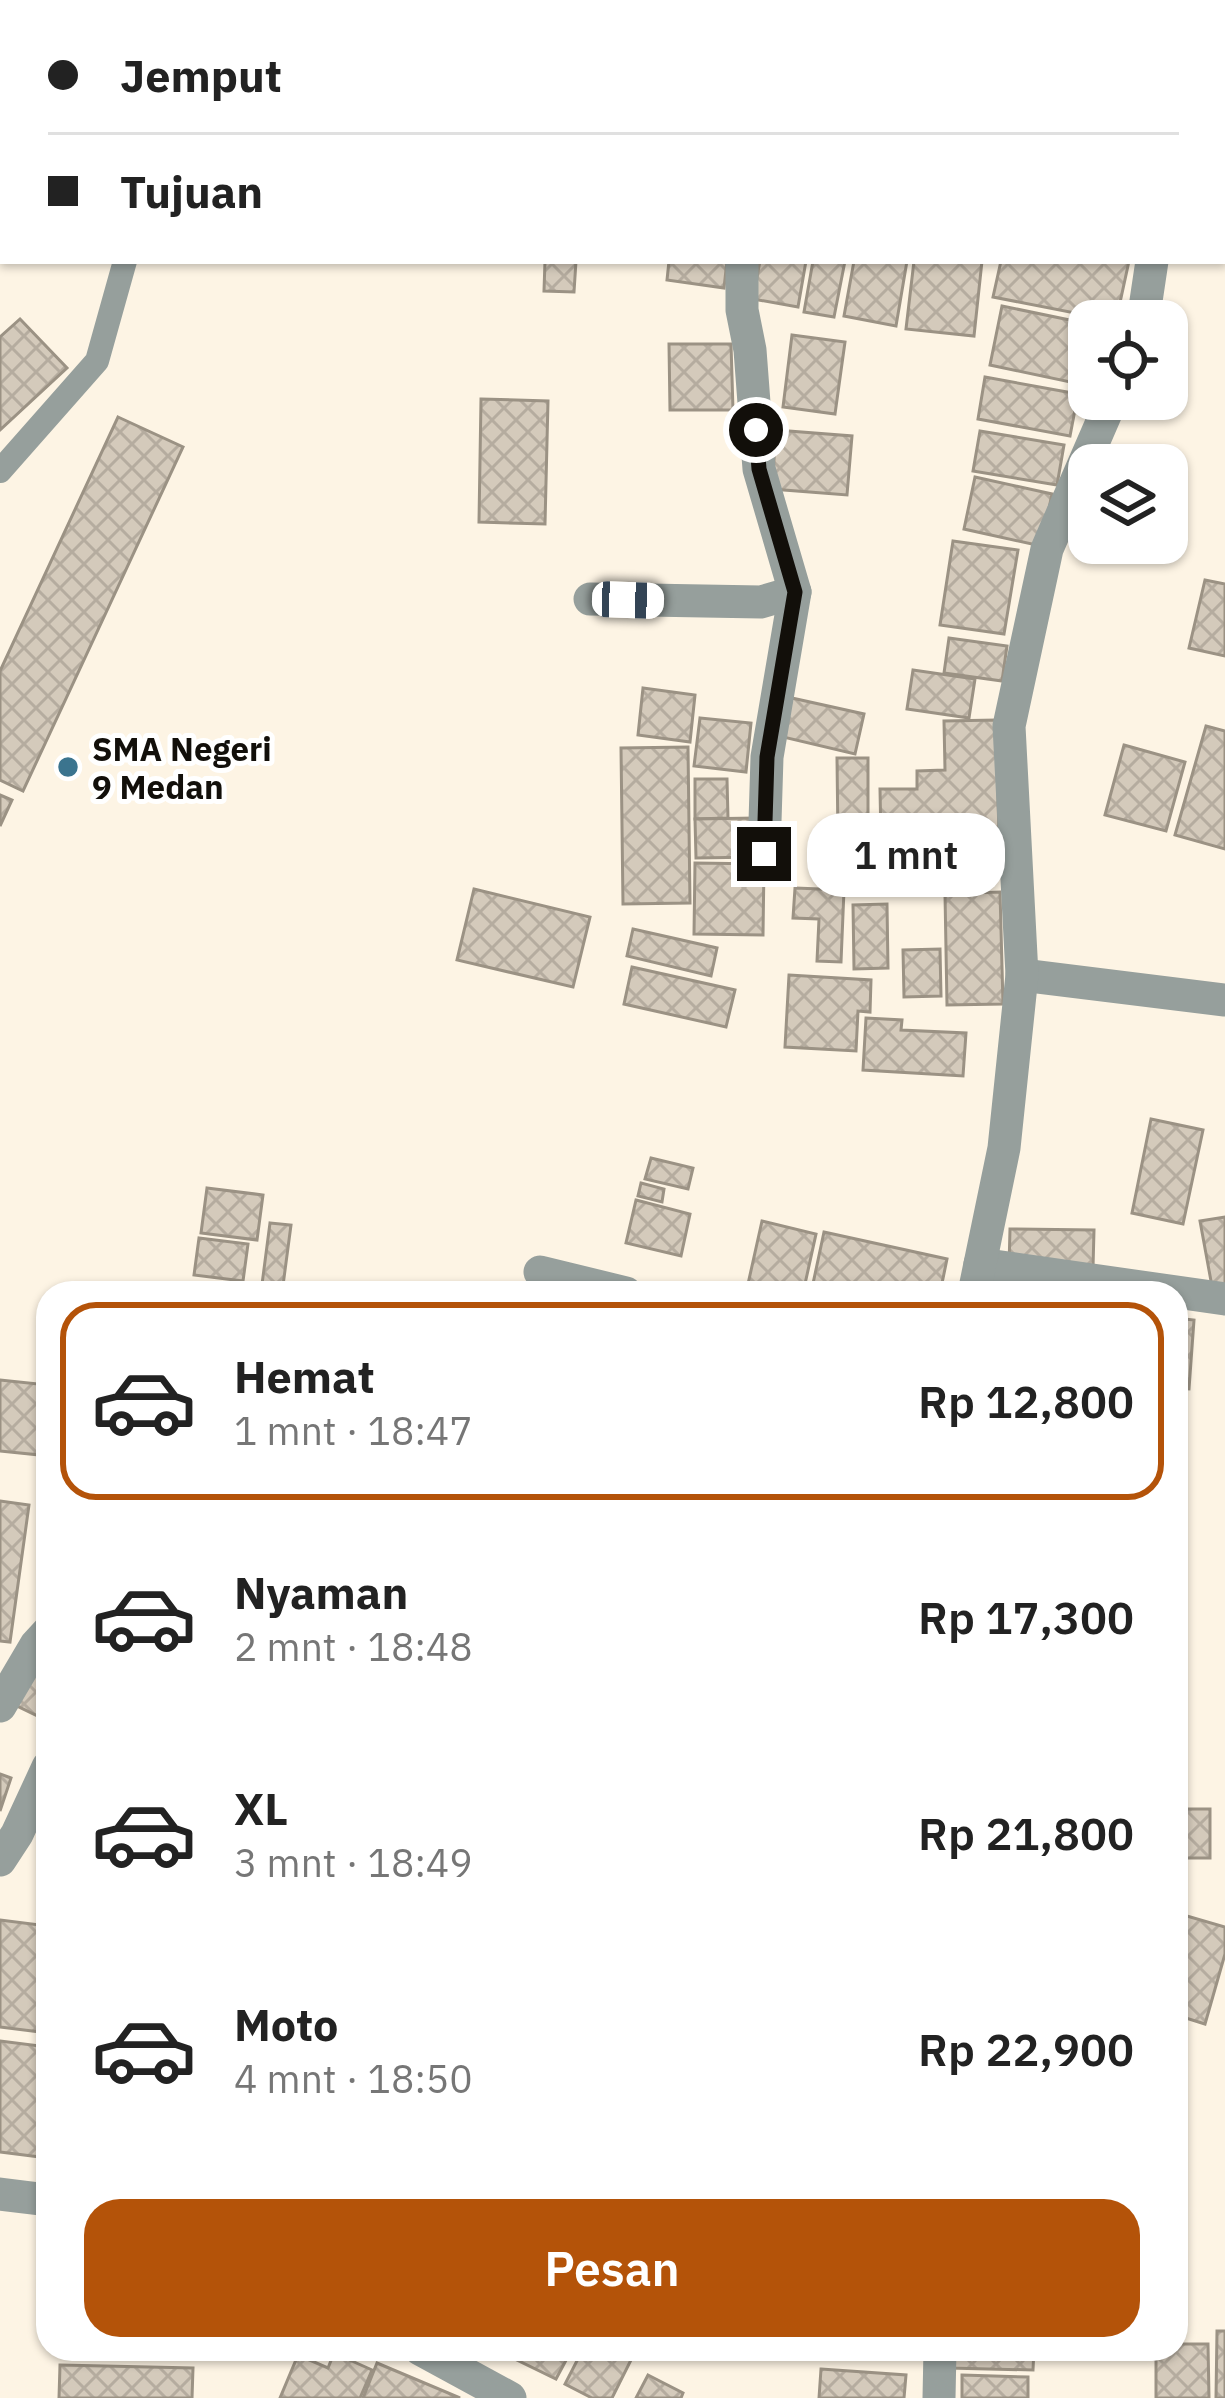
<!DOCTYPE html>
<html lang="id">
<meta charset="utf-8">
<style>
:root{--surface:#fff;--page:#f6f6f6;--text:#222;--muted:#767676;--line:#e0e0e0;--accent:#b45309}
body{margin:0;font-family:"IBM Plex Sans",sans-serif;background:var(--page);color:var(--text);height:100vh;display:flex;flex-direction:column;font-size:45px;white-space:nowrap}
*{box-sizing:border-box;margin:0}
p{font-size:39px;color:var(--muted)}
.icon{flex:none;width:66px;height:66px;fill:none;stroke:currentColor;stroke-width:2;stroke-linecap:round;stroke-linejoin:round}
.map{position:relative;flex:1;overflow:hidden}
.drawer{position:absolute;left:36px;top:1281px;width:1152px;height:1080px;display:flex;flex-direction:column;background:var(--surface);border-radius:36px;box-shadow:0 3px 9px #0004}
.drawer>*{flex:none}
.banner{position:absolute;left:0px;top:0px;width:1227px;height:264px;box-shadow:0 3px 9px #0004;display:grid;align-content:center;height:264px;padding:0 48px;background:var(--surface)}
.controls{position:absolute;left:1068px;top:300px;display:grid;gap:24px}
.controls a{display:grid;place-items:center;width:120px;height:120px;border-radius:24px;background:var(--surface);box-shadow:0 3px 9px #0004;font-size:60px}
.end{position:absolute;width:54px;height:54px;margin:-27px;border:15px solid #120f0a;background:#fff;box-shadow:0 0 0 6px #fff}
.from{border-radius:50%}
.bubble{position:absolute;height:84px;border-radius:36px;background:var(--surface);box-shadow:0 3px 9px #0004;font-size:39px;font-weight:600;line-height:84px;text-align:center}
.car{position:absolute;width:36px;height:72px;margin:-36px -18px;border-radius:15px;box-shadow:0 0 9px 3px #0007;background:linear-gradient(#fff 24%,#345 0 40%,#fff 0 76%,#345 0 86%,#fff 0)}
.banner b{display:flex;align-items:center;gap:42px;height:114px;font-size:45px}
.banner b+b{border-top:3px solid var(--line)}
.banner i{width:30px;height:30px;background:var(--text)}
ul{padding:21px 0 0;list-style:none}
li{display:flex;align-items:center;gap:36px;height:198px;margin:0 24px 18px;padding:0 24px;border:6px solid transparent;border-radius:36px}
li div{flex:1}
li b{display:block;font-size:45px}
li em{font-style:normal;font-weight:600}
li.current{border-color:var(--accent)}
li>.icon{width:108px;height:108px;stroke-width:1.5}
.action{display:flex;gap:24px;margin-top:auto;padding:24px 48px}
.action a{flex:1;height:138px;border-radius:36px;background:var(--accent);color:#fff;font-size:48px;font-weight:600;line-height:138px;text-align:center}
.map>svg:first-child{display:block}
.building{fill:url(#building-cross-hatch);stroke:#9b9284;stroke-width:3}
.lines{fill:none;stroke-linecap:round;stroke-linejoin:round}
.service{stroke:#969f9c;stroke-width:24}
.minor{stroke:#969f9c;stroke-width:33}
.tertiary{stroke:#969f9c;stroke-width:33}
.route{stroke:#120f0a;stroke-width:15}
.poi-dot{fill:#3b748e;stroke:#fff;stroke-width:4.5}
.labels{text-anchor:middle;dominant-baseline:central;stroke-width:10;stroke-linejoin:round;paint-order:stroke}
.poi-label{font-size:33px;font-weight:bold;fill:#120f0a;stroke:#fff;text-anchor:start}
</style>
<div class="map">
<svg width="1225" height="2398" viewBox="0 0 1225 2398">
<defs>
<pattern id="building-cross-hatch" width="8" height="8" patternUnits="userSpaceOnUse" patternTransform="scale(3)"><rect width="8" height="8" fill="#d4cabb"/><path d="M0 0l8 8M0 8l8-8" fill="none" stroke="#b5ac9f"/></pattern>
</defs>
<rect width="100%" height="100%" fill="#fdf4e4"/>
<g class="building">
<path d="M 20,0 L 68,0 L 19,3 Z"/>
<path d="M 75,0 L 133,0 L 74,3 Z"/>
<path d="M 940,0 L 980,0 L 990,3 L 939,3 Z"/>
<path d="M 1114,0 L 1225,0 L 1225,10 L 1224,3 Z"/>
<path d="M 0,51 L 3,52 L 3,124 L 0,123 Z"/>
<path d="M 545,261 L 576,261 L 574,292 L 544,291 Z"/>
<path d="M 669,261 L 727,261 L 724,288 L 667,280 Z"/>
<path d="M 760,261 L 806,261 L 798,307 L 753,299 Z"/>
<path d="M 813,261 L 845,261 L 834,317 L 804,312 Z"/>
<path d="M 854,261 L 907,261 L 896,326 L 844,316 Z"/>
<path d="M 914,261 L 982,261 L 974,336 L 906,329 Z"/>
<path d="M 1001,261 L 1129,261 L 1116,321 L 993,297 Z"/>
<path d="M 1002,306 L 1089,324 L 1089,386 L 990,365 Z"/>
<path d="M 20,319 L 67,368 L 0,430 L 0,337 Z"/>
<path d="M 792,335 L 845,342 L 835,414 L 783,407 Z"/>
<path d="M 669,344 L 731,344 L 733,410 L 670,410 Z"/>
<path d="M 985,377 L 1078,394 L 1070,436 L 978,419 Z"/>
<path d="M 481,399 L 548,401 L 545,524 L 479,522 Z"/>
<path d="M 118,417 L 183,447 L 23,791 L 0,780 L 0,671 Z"/>
<path d="M 776,430 L 852,436 L 847,495 L 772,489 Z"/>
<path d="M 980,431 L 1064,445 L 1057,485 L 973,471 Z"/>
<path d="M 975,477 L 1052,494 L 1041,546 L 964,529 Z"/>
<path d="M 953,541 L 1018,550 L 1004,634 L 940,625 Z"/>
<path d="M 1205,580 L 1225,584 L 1225,656 L 1189,648 Z"/>
<path d="M 949,638 L 1007,646 L 1002,681 L 944,673 Z"/>
<path d="M 913,670 L 975,679 L 969,718 L 907,709 Z"/>
<path d="M 643,688 L 695,695 L 690,742 L 638,735 Z"/>
<path d="M 792,698 L 864,714 L 855,754 L 783,737 Z"/>
<path d="M 700,718 L 751,723 L 746,772 L 694,766 Z"/>
<path d="M 996,720 L 999,836 L 881,839 L 880,789 L 917,789 L 917,771 L 945,770 L 944,721 Z"/>
<path d="M 1206,726 L 1225,731 L 1225,849 L 1175,835 Z"/>
<path d="M 1124,745 L 1185,762 L 1166,831 L 1105,815 Z"/>
<path d="M 688,747 L 690,903 L 623,904 L 621,748 Z"/>
<path d="M 837,758 L 868,758 L 868,840 L 838,840 Z"/>
<path d="M 695,779 L 727,779 L 728,818 L 695,819 Z"/>
<path d="M 0,795 L 12,800 L 0,826 Z"/>
<path d="M 756,818 L 757,857 L 696,858 L 695,819 Z"/>
<path d="M 985,848 L 986,888 L 856,892 L 855,852 Z"/>
<path d="M 695,863 L 764,864 L 763,935 L 694,934 Z"/>
<path d="M 795,888 L 844,890 L 841,962 L 817,961 L 819,919 L 793,918 Z"/>
<path d="M 474,889 L 590,917 L 573,987 L 457,960 Z"/>
<path d="M 1000,892 L 1003,1004 L 947,1005 L 945,894 Z"/>
<path d="M 887,904 L 888,968 L 854,969 L 853,905 Z"/>
<path d="M 633,929 L 717,948 L 711,976 L 627,956 Z"/>
<path d="M 940,949 L 941,996 L 904,997 L 903,950 Z"/>
<path d="M 632,967 L 735,990 L 726,1027 L 624,1004 Z"/>
<path d="M 789,975 L 871,980 L 870,1012 L 858,1011 L 856,1051 L 785,1047 Z"/>
<path d="M 866,1018 L 902,1020 L 901,1030 L 966,1033 L 963,1076 L 863,1070 Z"/>
<path d="M 1151,1119 L 1203,1130 L 1183,1224 L 1132,1213 Z"/>
<path d="M 651,1158 L 693,1168 L 688,1189 L 645,1179 Z"/>
<path d="M 641,1183 L 664,1189 L 662,1202 L 638,1196 Z"/>
<path d="M 207,1188 L 263,1195 L 257,1240 L 201,1233 Z"/>
<path d="M 636,1200 L 690,1214 L 681,1256 L 626,1243 Z"/>
<path d="M 1225,1217 L 1225,1290 L 1213,1292 L 1200,1221 Z"/>
<path d="M 762,1221 L 816,1234 L 803,1293 L 746,1293 Z"/>
<path d="M 270,1223 L 291,1225 L 282,1293 L 261,1292 Z"/>
<path d="M 1010,1229 L 1094,1230 L 1093,1268 L 1009,1267 Z"/>
<path d="M 824,1232 L 947,1259 L 940,1293 L 811,1293 Z"/>
<path d="M 199,1238 L 248,1244 L 243,1281 L 194,1275 Z"/>
<path d="M 1176,1318 L 1194,1320 L 1189,1389 L 1176,1388 Z"/>
<path d="M 0,1380 L 48,1385 L 40,1455 L 0,1451 Z"/>
<path d="M 0,1501 L 29,1505 L 10,1642 L 0,1641 Z"/>
<path d="M 48,1641 L 48,1721 L 13,1704 Z"/>
<path d="M 0,1774 L 11,1778 L 0,1811 Z"/>
<rect x="1176" y="1809" width="34" height="49"/>
<path d="M 1180,1914 L 1225,1927 L 1225,1954 L 1205,2024 L 1176,2015 L 1176,1927 Z"/>
<path d="M 0,1920 L 48,1926 L 48,2033 L 0,2027 Z"/>
<path d="M 0,2041 L 48,2047 L 48,2158 L 0,2152 Z"/>
<path d="M 1217,2331 L 1225,2331 L 1225,2398 L 1216,2398 Z"/>
<path d="M 1176,2344 L 1208,2344 L 1209,2398 L 1156,2398 L 1156,2349 L 1176,2349 Z"/>
<path d="M 522,2349 L 572,2349 L 556,2379 L 517,2360 Z"/>
<path d="M 583,2349 L 636,2350 L 612,2398 L 592,2398 L 565,2384 Z"/>
<path d="M 949,2349 L 1034,2349 L 1033,2370 L 949,2368 Z"/>
<path d="M 334,2353 L 372,2370 L 360,2398 L 280,2398 L 298,2355 L 328,2368 Z"/>
<path d="M 377,2363 L 460,2398 L 363,2398 Z"/>
<path d="M 60,2365 L 193,2368 L 192,2398 L 59,2398 Z"/>
<path d="M 821,2369 L 906,2375 L 904,2398 L 819,2398 Z"/>
<path d="M 648,2375 L 683,2393 L 681,2398 L 636,2398 Z"/>
<path d="M 962,2375 L 1028,2377 L 1028,2398 L 962,2398 Z"/>
</g>
<g class="lines">
<path class="service" d="M 0,471 L 97,361 L 125,261"/>
<g class="minor">
<path d="M 208,0 L 218,3"/>
<path d="M 1093,3 L 1094,0"/>
<path d="M 742,261 L 742,310 L 750,350 L 759,469 L 795,592 L 767,757 L 764,854"/>
<path d="M 1143,321 L 1152,261"/>
<path d="M 590,599 L 761,602 L 795,592"/>
<path d="M 1022,975 L 1225,1000"/>
<path d="M 980,1264 L 1225,1299"/>
<path d="M 540,1272 L 626,1293"/>
<path d="M 974,1293 L 1004,1148 L 1022,975 L 1009,726 L 1047,549 L 1112,399"/>
<path d="M 0,1706 L 36,1645 L 48,1632"/>
<path d="M 0,1860 L 17,1834 L 48,1767"/>
<path d="M 0,2194 L 48,2200"/>
<path d="M 420,2349 L 510,2398"/>
<path d="M 939,2398 L 940,2349"/>
</g>
<g class="tertiary">
<path d="M 0,146 L 3,147"/>
<path d="M 1224,160 L 1225,160"/>
</g>
</g>
<g class="lines">
<path class="route" d="M 756,430 L 759,469 L 795,592 L 767,757 L 764,854"/>
</g>
<circle class="poi-dot" cx="68" cy="767" r="12"/>
<g class="labels">
<g class="poi-label">
<text x="92" y="748">SMA Negeri<tspan x="92" dy="38">9 Medan</tspan></text>
</g>
</g>
</svg>
<div class="controls">
<a><svg class="icon" aria-label="locate" viewBox="0 0 24 24"><circle cx="12" cy="12" r="6"/><path d="M12 2v4M12 18v4M2 12h4M18 12h4"/></svg></a>
<a><svg class="icon" aria-label="layers" viewBox="0 0 24 24"><path d="M12 4l9 5-9 5-9-5zM3 14l9 5 9-5"/></svg></a>
</div>
<i class="end from" style="left:756px;top:430px"></i>
<i class="end" style="left:764px;top:854px"></i>
<div class="bubble" style="left:807px;top:813px;width:198px">1 mnt</div>
<i class="car" style="left:628px;top:600px;rotate:92deg"></i>
<div class="banner">
<b><i class="from"></i>Jemput</b>
<b><i></i>Tujuan</b>
</div>
<section class="drawer">
<ul>
<li class="current"><svg class="icon" aria-label="car" viewBox="0 0 24 24"><path d="M5 17H2v-5l4-1 3-4h7l3 4 3 1v5h-3M9 17h6M6 11h13"/><circle cx="7" cy="17" r="2"/><circle cx="17" cy="17" r="2"/></svg><div><b>Hemat</b><p>1 mnt · 18:47</p></div><em>Rp 12,800</em></li>
<li><svg class="icon" aria-label="car" viewBox="0 0 24 24"><path d="M5 17H2v-5l4-1 3-4h7l3 4 3 1v5h-3M9 17h6M6 11h13"/><circle cx="7" cy="17" r="2"/><circle cx="17" cy="17" r="2"/></svg><div><b>Nyaman</b><p>2 mnt · 18:48</p></div><em>Rp 17,300</em></li>
<li><svg class="icon" aria-label="car" viewBox="0 0 24 24"><path d="M5 17H2v-5l4-1 3-4h7l3 4 3 1v5h-3M9 17h6M6 11h13"/><circle cx="7" cy="17" r="2"/><circle cx="17" cy="17" r="2"/></svg><div><b>XL</b><p>3 mnt · 18:49</p></div><em>Rp 21,800</em></li>
<li><svg class="icon" aria-label="car" viewBox="0 0 24 24"><path d="M5 17H2v-5l4-1 3-4h7l3 4 3 1v5h-3M9 17h6M6 11h13"/><circle cx="7" cy="17" r="2"/><circle cx="17" cy="17" r="2"/></svg><div><b>Moto</b><p>4 mnt · 18:50</p></div><em>Rp 22,900</em></li>
</ul>
<div class="action"><a>Pesan</a></div>
</section>
</div>
